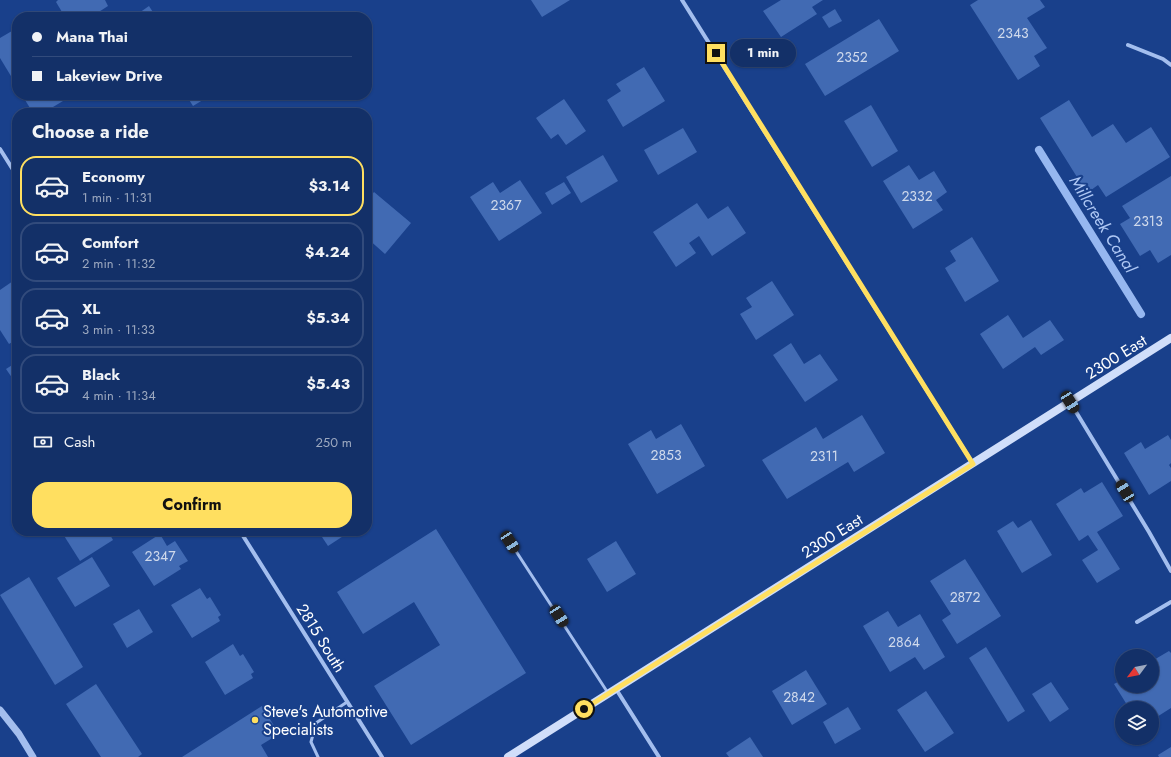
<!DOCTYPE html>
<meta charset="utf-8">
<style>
:root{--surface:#133068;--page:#203c71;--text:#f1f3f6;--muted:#9da9c0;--line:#324b7c;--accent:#ffdf60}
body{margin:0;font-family:Jost,sans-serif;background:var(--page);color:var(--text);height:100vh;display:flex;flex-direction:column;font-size:15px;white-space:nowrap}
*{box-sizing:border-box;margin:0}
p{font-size:13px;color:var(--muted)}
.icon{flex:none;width:22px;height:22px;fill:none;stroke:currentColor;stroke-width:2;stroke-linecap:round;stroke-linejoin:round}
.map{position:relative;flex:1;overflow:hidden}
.panel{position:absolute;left:12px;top:108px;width:360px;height:428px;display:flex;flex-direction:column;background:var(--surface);border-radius:16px;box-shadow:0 1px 3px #0004,0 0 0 1px var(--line)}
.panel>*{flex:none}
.guide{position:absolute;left:12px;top:12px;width:360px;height:88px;border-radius:16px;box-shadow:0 1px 3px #0004,0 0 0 1px var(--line);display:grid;align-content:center;height:88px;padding:0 20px;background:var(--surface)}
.needle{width:26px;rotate:238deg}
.tools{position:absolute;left:1115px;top:649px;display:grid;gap:8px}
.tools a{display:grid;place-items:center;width:44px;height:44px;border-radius:50%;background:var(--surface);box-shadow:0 1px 3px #0004,0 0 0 1px var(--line);font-size:20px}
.end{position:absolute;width:18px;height:18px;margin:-9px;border:5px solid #ffdf60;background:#111;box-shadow:0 0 0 2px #111}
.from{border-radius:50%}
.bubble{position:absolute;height:28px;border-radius:14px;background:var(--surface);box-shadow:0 1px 3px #0004,0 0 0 1px var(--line);font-size:13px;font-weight:700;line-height:28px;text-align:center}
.car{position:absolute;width:12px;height:24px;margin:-12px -6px;border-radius:5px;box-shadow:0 0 3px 1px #0007;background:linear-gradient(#222 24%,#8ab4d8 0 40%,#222 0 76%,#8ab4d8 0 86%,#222 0)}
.guide b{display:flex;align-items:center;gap:14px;height:38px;font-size:15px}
.guide b+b{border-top:1px solid var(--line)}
.guide i{width:10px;height:10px;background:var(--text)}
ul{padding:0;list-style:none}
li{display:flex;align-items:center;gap:12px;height:60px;margin:0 8px 6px;padding:0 12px;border:2px solid var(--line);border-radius:16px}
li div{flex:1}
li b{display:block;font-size:15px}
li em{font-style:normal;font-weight:700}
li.on{border-color:var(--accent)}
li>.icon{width:36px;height:36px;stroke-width:1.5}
h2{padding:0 20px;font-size:18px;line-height:48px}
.pay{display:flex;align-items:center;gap:10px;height:44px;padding:0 20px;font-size:15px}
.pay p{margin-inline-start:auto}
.action{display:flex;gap:8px;margin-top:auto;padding:8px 20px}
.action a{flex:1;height:46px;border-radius:16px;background:var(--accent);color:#111;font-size:16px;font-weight:700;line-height:46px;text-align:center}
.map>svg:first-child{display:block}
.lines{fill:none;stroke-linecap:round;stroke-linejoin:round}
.stream{stroke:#96b7f0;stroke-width:8}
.building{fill:#416ab3}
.service{stroke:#a3beee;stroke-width:3}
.minor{stroke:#a3beee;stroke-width:4}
.tertiary{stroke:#a3beee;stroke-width:7}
.secondary{stroke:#d0defa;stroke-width:8}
.route{stroke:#ffdf60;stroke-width:5}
.poi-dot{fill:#ffdf60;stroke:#19408b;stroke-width:1.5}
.labels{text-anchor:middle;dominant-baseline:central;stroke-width:4;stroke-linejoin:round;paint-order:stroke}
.number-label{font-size:14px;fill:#d0daec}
.street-label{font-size:16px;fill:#fff;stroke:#19408b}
.poi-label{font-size:16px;fill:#fff;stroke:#19408b;text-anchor:start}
.water-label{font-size:17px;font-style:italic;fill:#afc8f5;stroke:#19408b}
</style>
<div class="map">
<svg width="1171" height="757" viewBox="0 0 1171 757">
<rect width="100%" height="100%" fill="#19408b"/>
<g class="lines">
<path class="stream" d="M 1039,150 L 1141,314"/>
</g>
<g class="building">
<path d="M 58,0 L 105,0 L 108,6 L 91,17 L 65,17 L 56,2 Z"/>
<path d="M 531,0 L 570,0 L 542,17 Z"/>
<path d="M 781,0 L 823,0 L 812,7 L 817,14 L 781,37 L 763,11 Z"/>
<path d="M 978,0 L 1040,0 L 1045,7 L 1027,18 L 1047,48 L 1034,56 L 1040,66 L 1018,80 L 970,5 Z"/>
<path d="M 149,6 L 156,17 L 137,17 L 136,15 Z"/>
<path d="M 835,9 L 842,21 L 829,28 L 822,17 Z"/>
<path d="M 879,19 L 899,51 L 825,96 L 805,64 Z"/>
<path d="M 17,28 L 17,86 L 0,58 L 0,38 Z"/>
<path d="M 644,67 L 665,101 L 623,127 L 607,100 L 621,91 L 616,84 Z"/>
<path d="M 22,95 L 66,95 L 68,98 L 43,113 L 33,113 Z"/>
<path d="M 186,95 L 211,95 L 193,106 Z"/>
<path d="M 564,99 L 586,131 L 566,145 L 558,134 L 551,139 L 536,118 Z"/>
<path d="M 1069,100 L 1092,137 L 1113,124 L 1126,143 L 1151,127 L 1170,157 L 1106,197 L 1098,185 L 1087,193 L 1040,118 Z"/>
<path d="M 871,105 L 898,151 L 872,167 L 844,121 Z"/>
<path d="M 683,128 L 697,152 L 658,175 L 644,150 Z"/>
<path d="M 603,155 L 618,181 L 581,203 L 566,177 Z"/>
<path d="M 909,165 L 919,180 L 934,171 L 947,192 L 936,200 L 943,210 L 913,229 L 883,181 Z"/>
<path d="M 1171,176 L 1171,255 L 1158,263 L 1150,250 L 1140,256 L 1120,224 L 1130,218 L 1122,206 Z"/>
<path d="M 520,180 L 542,213 L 499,241 L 470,197 L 493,182 L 500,193 Z"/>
<path d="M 564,182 L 571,193 L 552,205 L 545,193 Z"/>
<path d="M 374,192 L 411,223 L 385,254 L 367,238 L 367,197 L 369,198 Z"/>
<path d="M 697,203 L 708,219 L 728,206 L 746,233 L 712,256 L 699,236 L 689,243 L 696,253 L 676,267 L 653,232 Z"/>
<path d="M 972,237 L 999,281 L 965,302 L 945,268 L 956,261 L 950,251 Z"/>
<path d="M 13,281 L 17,288 L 17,339 L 9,344 L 0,330 L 0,290 Z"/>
<path d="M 772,281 L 794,315 L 756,340 L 740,314 L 752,307 L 746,298 Z"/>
<path d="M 1008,315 L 1023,338 L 1050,320 L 1064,340 L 1041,355 L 1035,347 L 1003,369 L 980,334 Z"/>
<path d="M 791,343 L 804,364 L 820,354 L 838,380 L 805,402 L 773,355 Z"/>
<path d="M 17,362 L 17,385 L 6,369 Z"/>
<path d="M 862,415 L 885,453 L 854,472 L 848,462 L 787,499 L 762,460 L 816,427 L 823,439 Z"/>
<path d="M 681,424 L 705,466 L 657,494 L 628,444 L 651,430 L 656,439 Z"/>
<path d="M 1168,435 L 1171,440 L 1171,463 L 1169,465 L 1171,468 L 1171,481 L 1149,495 L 1124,453 L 1141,442 L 1145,449 Z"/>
<path d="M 1102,482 L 1123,516 L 1097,532 L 1120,569 L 1097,583 L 1082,560 L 1098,550 L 1088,535 L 1079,541 L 1056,504 L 1081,488 L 1084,493 Z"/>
<path d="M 1031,520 L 1052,555 L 1022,573 L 997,531 L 1013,521 L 1018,528 Z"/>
<path d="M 436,529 L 526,673 L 411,745 L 374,686 L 440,645 L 414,602 L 363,634 L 337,592 Z"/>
<path d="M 61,531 L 108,531 L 113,540 L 80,561 Z"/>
<path d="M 318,531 L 351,531 L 328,546 Z"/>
<path d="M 160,534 L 167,546 L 175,541 L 188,561 L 179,566 L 181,569 L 154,586 L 132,552 Z"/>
<path d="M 616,541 L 636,574 L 607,592 L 587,559 Z"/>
<path d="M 92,557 L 110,586 L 75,607 L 57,578 Z"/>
<path d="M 965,559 L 1001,616 L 957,644 L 942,620 L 951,614 L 930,581 Z"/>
<path d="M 29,577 L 83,667 L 55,685 L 0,595 Z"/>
<path d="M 200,588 L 207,599 L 210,597 L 221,615 L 218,617 L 220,621 L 192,638 L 171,605 Z"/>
<path d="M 139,609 L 153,632 L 127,648 L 113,624 Z"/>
<path d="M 888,611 L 898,627 L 920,614 L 945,657 L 924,670 L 915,657 L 890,672 L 863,626 Z"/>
<path d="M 233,644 L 240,656 L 243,654 L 254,672 L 251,674 L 253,678 L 225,695 L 205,662 Z"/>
<path d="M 986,647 L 1025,711 L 1008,722 L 969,658 Z"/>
<path d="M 1169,651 L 1171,653 L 1171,708 L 1152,720 L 1152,708 L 1129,708 L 1114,684 L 1122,680 L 1122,686 L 1152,686 L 1152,661 Z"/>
<path d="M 806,670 L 827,704 L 792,725 L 772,691 Z"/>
<path d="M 1051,682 L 1069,709 L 1050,722 L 1032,694 Z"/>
<path d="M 96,684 L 142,754 L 138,757 L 101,757 L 66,704 Z"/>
<path d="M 926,691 L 954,733 L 925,752 L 897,710 Z"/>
<path d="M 262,706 L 279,734 L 261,745 L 268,757 L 182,757 Z"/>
<path d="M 848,707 L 861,729 L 835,744 L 823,722 Z"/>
<path d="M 750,737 L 763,757 L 729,757 L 726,753 Z"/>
<path d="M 1171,747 L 1171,757 L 1159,757 L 1158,755 Z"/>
</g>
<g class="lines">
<g class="service">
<path d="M 510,542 L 608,693"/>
<path d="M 318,757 L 311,742 L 316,723 L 347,702"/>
</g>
<g class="minor">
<path d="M 682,0 L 973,464"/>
<path d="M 1128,45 L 1163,59 L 1171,65"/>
<path d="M 0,149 L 17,176"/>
<path d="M 1070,402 L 1149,532 L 1171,571"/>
<path d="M 240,531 L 382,757"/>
<path d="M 1137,622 L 1171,602"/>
<path d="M 616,689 L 659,757"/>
</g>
<path class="tertiary" d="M 0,710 L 19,734 L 33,757"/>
<path class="secondary" d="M 508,757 L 1171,338"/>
</g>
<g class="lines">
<path class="route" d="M 584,709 L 973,464 L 716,53"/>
</g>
<circle class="poi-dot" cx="255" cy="720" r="4"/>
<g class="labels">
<g class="number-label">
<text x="1013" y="33">2343</text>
<text x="852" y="57">2352</text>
<text x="917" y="196">2332</text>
<text x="506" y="205">2367</text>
<text x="1148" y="221">2313</text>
<text x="666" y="455">2853</text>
<text x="824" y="456">2311</text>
<text x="160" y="556">2347</text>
<text x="965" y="597">2872</text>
<text x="904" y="642">2864</text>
<text x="799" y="697">2842</text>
</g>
<g class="street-label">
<text transform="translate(1116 357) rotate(-32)">2300 East</text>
<text transform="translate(832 536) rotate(-32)">2300 East</text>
<text transform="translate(321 638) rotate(58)">2815 South</text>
</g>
<g class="poi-label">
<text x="263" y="711">Steve's Automotive<tspan x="263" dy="18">Specialists</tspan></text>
</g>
<g class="water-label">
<text transform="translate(1103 224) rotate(58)">Millcreek Canal</text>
</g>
</g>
</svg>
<div class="tools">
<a><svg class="needle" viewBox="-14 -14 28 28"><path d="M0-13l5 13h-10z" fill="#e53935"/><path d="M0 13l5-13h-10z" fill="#9da9c0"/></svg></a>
<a><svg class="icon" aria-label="layers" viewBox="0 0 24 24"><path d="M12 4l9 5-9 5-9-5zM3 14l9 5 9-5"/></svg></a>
</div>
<i class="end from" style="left:584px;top:709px"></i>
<i class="end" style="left:716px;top:53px"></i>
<div class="bubble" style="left:730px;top:39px;width:66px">1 min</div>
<i class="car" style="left:1070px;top:402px;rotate:148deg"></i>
<i class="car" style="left:1125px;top:491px;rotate:329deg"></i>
<i class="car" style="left:510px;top:542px;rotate:147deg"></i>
<i class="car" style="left:559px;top:616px;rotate:147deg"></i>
<div class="guide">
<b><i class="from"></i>Mana Thai</b>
<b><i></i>Lakeview Drive</b>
</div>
<section class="panel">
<h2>Choose a ride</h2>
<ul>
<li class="on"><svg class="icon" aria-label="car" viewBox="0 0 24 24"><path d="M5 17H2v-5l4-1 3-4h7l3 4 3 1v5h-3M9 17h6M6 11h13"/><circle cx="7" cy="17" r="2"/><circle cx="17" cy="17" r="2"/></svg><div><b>Economy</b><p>1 min · 11:31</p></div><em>$3.14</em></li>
<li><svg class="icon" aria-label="car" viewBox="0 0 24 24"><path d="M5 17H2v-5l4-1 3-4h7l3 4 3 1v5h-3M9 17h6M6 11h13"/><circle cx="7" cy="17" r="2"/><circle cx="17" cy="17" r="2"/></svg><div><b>Comfort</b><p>2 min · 11:32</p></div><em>$4.24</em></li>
<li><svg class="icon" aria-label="car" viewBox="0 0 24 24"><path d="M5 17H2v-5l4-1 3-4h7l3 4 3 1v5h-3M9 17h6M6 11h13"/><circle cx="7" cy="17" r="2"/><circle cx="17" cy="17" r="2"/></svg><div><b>XL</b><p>3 min · 11:33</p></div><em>$5.34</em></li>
<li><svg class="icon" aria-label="car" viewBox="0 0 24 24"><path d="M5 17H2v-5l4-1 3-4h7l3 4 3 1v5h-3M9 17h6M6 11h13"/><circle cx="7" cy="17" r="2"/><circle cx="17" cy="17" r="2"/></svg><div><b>Black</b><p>4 min · 11:34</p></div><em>$5.43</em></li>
</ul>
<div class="pay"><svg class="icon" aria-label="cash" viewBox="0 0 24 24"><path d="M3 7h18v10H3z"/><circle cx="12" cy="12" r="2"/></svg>Cash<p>250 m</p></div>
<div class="action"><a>Confirm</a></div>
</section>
</div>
